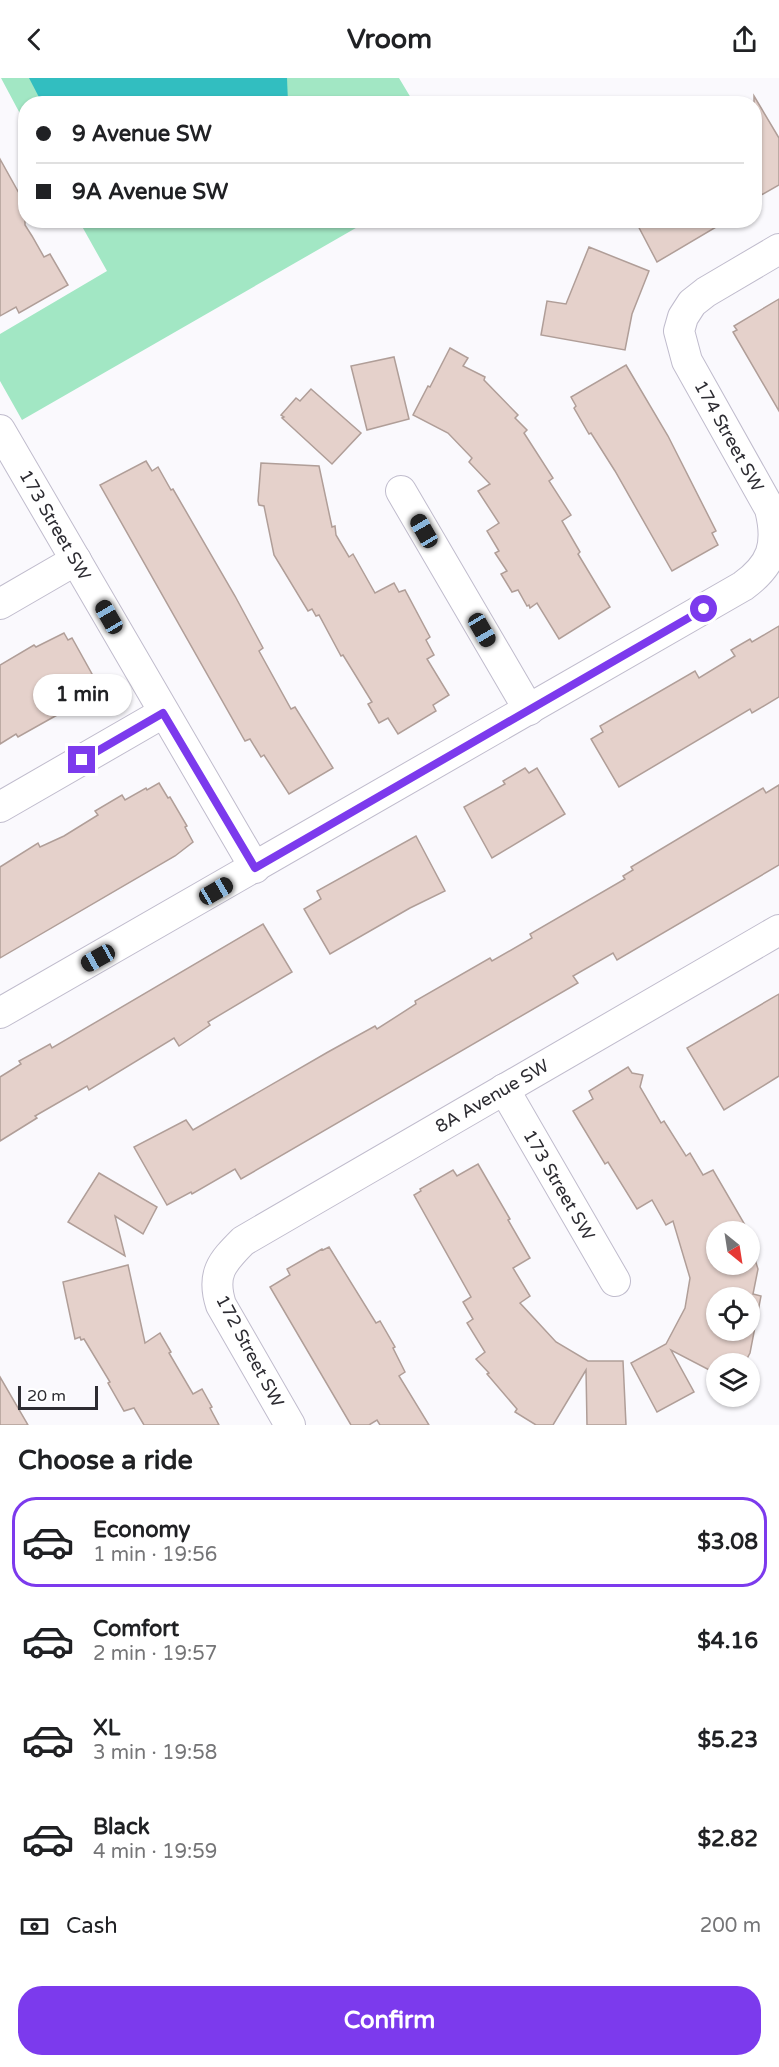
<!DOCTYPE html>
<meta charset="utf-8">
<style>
:root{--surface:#fff;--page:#f6f6f6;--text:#202124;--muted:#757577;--line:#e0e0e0;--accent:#7c3aed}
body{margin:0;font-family:"Varela Round",sans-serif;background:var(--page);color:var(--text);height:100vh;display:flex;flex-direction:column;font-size:22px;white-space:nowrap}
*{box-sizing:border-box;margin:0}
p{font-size:20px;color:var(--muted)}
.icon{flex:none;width:33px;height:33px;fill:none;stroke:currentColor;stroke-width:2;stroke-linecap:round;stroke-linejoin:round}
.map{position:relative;height:1347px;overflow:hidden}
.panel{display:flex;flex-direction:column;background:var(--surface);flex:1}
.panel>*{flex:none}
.guide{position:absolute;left:18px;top:18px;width:744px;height:132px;border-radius:24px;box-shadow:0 2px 4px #0004;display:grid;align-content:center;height:132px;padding:0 18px;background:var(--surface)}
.needle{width:39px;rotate:150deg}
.controls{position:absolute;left:706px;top:1143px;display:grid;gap:12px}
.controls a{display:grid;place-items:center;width:54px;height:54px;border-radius:50%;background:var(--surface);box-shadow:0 2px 4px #0004;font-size:30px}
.scale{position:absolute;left:18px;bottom:15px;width:80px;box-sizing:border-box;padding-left:6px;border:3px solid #2d2c32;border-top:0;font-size:16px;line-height:21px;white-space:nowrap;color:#2d2c32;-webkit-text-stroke:4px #fff;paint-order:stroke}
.end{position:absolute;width:27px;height:27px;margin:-14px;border:8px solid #7c3aed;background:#fff;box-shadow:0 0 0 3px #fff}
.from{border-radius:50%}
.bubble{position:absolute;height:42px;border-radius:21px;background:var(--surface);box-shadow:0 2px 4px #0004;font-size:20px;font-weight:800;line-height:42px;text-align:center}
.car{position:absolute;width:18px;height:36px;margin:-18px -9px;border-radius:8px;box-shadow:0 0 4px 2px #0007;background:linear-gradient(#222 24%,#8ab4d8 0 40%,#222 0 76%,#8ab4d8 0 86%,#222 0)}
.guide b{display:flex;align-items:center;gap:21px;height:57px;font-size:22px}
.guide b+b{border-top:2px solid var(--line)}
.guide i{width:15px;height:15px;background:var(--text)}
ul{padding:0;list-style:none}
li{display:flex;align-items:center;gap:18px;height:90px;margin:0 12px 9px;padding:0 6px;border:3px solid transparent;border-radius:24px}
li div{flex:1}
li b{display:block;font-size:22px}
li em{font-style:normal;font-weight:800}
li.current{border-color:var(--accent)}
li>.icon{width:54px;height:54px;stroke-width:1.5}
h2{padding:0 18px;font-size:27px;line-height:72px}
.pay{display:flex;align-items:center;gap:15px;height:66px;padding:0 18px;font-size:22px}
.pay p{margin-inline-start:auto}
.cta{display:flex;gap:12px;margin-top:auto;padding:12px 18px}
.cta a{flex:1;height:69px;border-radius:24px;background:var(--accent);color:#fff;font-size:24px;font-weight:800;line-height:69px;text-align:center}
header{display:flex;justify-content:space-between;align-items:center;height:78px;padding:0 18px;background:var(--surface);font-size:27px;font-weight:800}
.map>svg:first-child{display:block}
.green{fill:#a2e7c4}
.water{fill:#32bec0}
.building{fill:#e5d1cb;stroke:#b09e98;stroke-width:1.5;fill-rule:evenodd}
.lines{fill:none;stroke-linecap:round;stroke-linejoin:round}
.minor-casing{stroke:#c0bccd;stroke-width:32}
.minor{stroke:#fff;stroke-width:30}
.route{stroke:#7c3aed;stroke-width:8}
.labels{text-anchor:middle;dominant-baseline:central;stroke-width:5;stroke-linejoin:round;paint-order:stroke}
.street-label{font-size:18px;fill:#2d2c32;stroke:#fff}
</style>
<header><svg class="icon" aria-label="back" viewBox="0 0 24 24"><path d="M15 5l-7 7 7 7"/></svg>Vroom<svg class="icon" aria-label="share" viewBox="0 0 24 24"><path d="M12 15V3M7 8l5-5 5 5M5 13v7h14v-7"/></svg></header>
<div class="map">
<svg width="779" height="1347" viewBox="0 0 779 1347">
<rect width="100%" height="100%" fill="#faf9fd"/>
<g class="green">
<path d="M 1,0 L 399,0 L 414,25 L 26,26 L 25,45 Z"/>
<path d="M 79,143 L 368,143 L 22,342 L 0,303 L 0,256 L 107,193 Z"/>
</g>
<path class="water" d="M 29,0 L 287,0 L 288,25 L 42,25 Z"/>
<g class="building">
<path d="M 754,18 L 779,60 L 779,107 L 754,121 Z"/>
<path d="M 0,81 L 25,126 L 25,147 L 32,158 L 44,179 L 50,176 L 68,207 L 19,235 L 16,229 L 0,238 Z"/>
<path d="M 635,142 L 728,142 L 657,184 Z"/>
<path d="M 589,169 L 649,193 L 632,236 L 625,272 L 541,257 L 547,223 L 566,226 Z"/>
<path d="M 779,221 L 779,333 L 733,254 L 737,252 L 734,248 Z"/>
<path d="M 450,270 L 468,280 L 463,288 L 485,299 L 484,302 L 518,337 L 515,340 L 527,352 L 524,355 L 553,400 L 549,403 L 571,437 L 562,443 L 580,474 L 578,476 L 610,529 L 559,561 L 537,525 L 530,530 L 529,527 L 527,528 L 518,512 L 512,514 L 501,496 L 507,493 L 495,475 L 499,473 L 487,453 L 499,445 L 478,413 L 490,406 L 469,384 L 472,380 L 448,355 L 413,337 L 428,308 L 430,309 Z"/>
<path d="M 394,279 L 409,341 L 367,352 L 351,288 Z"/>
<path d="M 626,287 L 668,358 L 716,453 L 712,455 L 718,467 L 672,493 L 615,393 L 591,355 L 589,356 L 574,330 L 576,328 L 571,319 Z"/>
<path d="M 311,311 L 361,355 L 332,386 L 282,340 L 284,339 L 281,337 L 296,320 L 300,323 Z"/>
<path d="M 146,383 L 152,393 L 158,389 L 171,412 L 173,411 L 235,518 L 263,570 L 259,573 L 291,631 L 295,629 L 333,690 L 289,716 L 264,677 L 261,679 L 250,661 L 245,663 L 100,407 Z"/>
<path d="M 261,385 L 319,388 L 332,449 L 335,448 L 336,457 L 349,479 L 353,476 L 375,515 L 394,505 L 399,514 L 405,512 L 430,559 L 426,562 L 434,577 L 427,581 L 449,617 L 433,627 L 436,633 L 398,656 L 388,640 L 379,645 L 368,626 L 372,624 L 343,577 L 341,578 L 319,537 L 316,538 L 312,531 L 308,533 L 274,477 L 264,428 L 259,427 L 258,423 Z"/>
<path d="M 779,548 L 779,619 L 752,635 L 750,631 L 619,709 L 591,661 L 603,654 L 600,648 L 695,593 L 699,600 L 735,578 L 731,572 L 750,561 L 752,564 Z"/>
<path d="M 64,555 L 68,562 L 72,560 L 92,596 L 88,598 L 95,610 L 86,615 L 88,619 L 66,632 L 18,659 L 16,656 L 0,666 L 0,587 L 34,567 L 36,569 Z"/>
<path d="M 525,690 L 529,695 L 537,690 L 565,736 L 492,780 L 464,729 L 505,706 L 503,703 Z"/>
<path d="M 159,705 L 168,720 L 170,719 L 187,748 L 185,749 L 193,764 L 175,778 L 0,880 L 0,789 L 38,765 L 40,769 L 64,758 L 98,737 L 95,733 L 122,717 L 125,722 L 146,710 L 147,712 Z"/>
<path d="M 779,707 L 779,787 L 617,882 L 613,875 L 573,898 L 578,905 L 241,1101 L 235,1091 L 192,1116 L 191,1114 L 167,1127 L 134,1069 L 186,1042 L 193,1052 L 328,974 L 375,948 L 377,951 L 416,926 L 415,923 L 490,880 L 492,883 L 532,860 L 530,856 L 625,801 L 623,798 L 633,792 L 631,789 L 763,710 L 766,715 Z"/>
<path d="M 416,758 L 445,813 L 410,830 L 330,876 L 304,831 L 321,821 L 317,813 Z"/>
<path d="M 263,846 L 292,894 L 208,944 L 210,947 L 179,968 L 174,960 L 89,1012 L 87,1008 L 35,1038 L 37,1040 L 0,1063 L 0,999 L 21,986 L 19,983 L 50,966 L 52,970 Z"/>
<path d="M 779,916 L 779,998 L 724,1032 L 687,970 Z"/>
<path d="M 628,989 L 632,995 L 643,997 L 640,1009 L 661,1045 L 664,1043 L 686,1078 L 690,1075 L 703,1097 L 713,1092 L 745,1147 L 746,1154 L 717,1154 L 717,1186 L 750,1186 L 750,1166 L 758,1191 L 753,1216 L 761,1218 L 750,1275 L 744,1286 L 717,1286 L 717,1296 L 671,1272 L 694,1314 L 657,1334 L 631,1285 L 666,1266 L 685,1230 L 690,1200 L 673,1143 L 666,1147 L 652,1122 L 637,1131 L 608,1084 L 605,1086 L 573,1033 L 593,1021 L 589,1013 ZM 717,1220 L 750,1220 L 750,1252 L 717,1252 Z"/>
<path d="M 478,1086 L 510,1141 L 508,1142 L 530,1180 L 513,1190 L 530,1218 L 520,1225 L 556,1264 L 588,1283 L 623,1283 L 626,1347 L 587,1347 L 586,1292 L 553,1347 L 536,1347 L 515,1334 L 517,1331 L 487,1296 L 489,1295 L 476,1281 L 485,1274 L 467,1245 L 473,1241 L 463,1224 L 471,1219 L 414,1117 L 421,1113 L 420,1111 L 453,1092 L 457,1098 Z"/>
<path d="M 99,1095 L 157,1129 L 143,1156 L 115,1138 L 125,1178 L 68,1144 Z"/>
<path d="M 329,1169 L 376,1245 L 380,1243 L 395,1269 L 393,1270 L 405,1294 L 399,1298 L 429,1347 L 380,1347 L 377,1342 L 369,1347 L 351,1347 L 270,1209 L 290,1197 L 287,1191 L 322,1171 L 323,1172 Z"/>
<path d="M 128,1187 L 145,1265 L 160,1255 L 171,1274 L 169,1275 L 193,1316 L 202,1311 L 212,1329 L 210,1330 L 219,1347 L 144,1347 L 134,1330 L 124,1333 L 108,1305 L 110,1304 L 84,1261 L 81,1262 L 80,1259 L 75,1261 L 63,1204 Z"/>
<path d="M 0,1299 L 28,1347 L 0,1347 Z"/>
</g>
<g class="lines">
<g class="minor-casing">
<g id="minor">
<path d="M 0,352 L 255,790"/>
<path d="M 401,413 L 529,632"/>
<path d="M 0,526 L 76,482"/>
<path d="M 0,729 L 163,635"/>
<path d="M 0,935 L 743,508 C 772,487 779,467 770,431 L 687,283 L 679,253 L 683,239 L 692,225 L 706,214 L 779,171"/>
<path d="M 504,1011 L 615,1203"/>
<path d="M 290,1347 L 221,1227 C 211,1196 222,1184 243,1163 L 779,852"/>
</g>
</g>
<use href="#minor" class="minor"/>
</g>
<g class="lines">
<path class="route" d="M 82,682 L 163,635 L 255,790 L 704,531"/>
</g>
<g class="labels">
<g class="street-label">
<text transform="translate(729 358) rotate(61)">174 Street SW</text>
<text transform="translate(55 447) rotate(60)">173 Street SW</text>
<text transform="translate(492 1018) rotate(-30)">8A Avenue SW</text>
<text transform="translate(559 1107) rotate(60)">173 Street SW</text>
<text transform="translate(250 1273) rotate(62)">172 Street SW</text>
</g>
</g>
</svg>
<div class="controls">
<a><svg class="needle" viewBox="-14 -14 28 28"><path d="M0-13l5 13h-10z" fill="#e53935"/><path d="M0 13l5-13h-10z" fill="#757577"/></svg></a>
<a><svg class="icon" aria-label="locate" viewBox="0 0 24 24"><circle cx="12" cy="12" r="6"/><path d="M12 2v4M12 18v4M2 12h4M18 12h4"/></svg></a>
<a><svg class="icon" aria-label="layers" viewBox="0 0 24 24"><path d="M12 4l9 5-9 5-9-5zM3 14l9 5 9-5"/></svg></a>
</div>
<div class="scale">20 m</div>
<i class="end from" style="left:704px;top:531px"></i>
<i class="end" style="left:82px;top:682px"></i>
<div class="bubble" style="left:33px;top:596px;width:99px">1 min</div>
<i class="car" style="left:424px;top:453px;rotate:330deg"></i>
<i class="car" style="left:109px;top:539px;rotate:330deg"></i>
<i class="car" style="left:482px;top:552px;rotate:150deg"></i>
<i class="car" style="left:216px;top:813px;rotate:60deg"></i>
<i class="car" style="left:98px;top:880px;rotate:241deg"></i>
<div class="guide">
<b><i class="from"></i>9 Avenue SW</b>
<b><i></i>9A Avenue SW</b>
</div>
</div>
<section class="panel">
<h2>Choose a ride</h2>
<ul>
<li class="current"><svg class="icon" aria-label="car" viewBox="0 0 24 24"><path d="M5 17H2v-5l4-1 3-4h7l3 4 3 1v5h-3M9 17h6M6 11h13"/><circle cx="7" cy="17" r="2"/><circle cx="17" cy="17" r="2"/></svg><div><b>Economy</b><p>1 min · 19:56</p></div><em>$3.08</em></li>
<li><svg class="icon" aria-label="car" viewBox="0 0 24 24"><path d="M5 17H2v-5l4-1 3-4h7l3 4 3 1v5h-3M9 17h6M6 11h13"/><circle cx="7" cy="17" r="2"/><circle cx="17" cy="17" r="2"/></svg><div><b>Comfort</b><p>2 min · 19:57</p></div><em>$4.16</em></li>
<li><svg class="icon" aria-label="car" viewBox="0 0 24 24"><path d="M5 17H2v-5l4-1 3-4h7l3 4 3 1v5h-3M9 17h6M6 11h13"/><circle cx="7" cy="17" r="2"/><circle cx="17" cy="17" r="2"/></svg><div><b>XL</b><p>3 min · 19:58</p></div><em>$5.23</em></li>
<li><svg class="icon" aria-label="car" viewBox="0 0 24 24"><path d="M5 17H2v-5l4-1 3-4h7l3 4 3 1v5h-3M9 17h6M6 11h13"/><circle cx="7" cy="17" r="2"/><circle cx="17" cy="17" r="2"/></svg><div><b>Black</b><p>4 min · 19:59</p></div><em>$2.82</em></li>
</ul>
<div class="pay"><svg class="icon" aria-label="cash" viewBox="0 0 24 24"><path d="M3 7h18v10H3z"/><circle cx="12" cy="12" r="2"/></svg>Cash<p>200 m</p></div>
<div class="cta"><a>Confirm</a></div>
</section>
